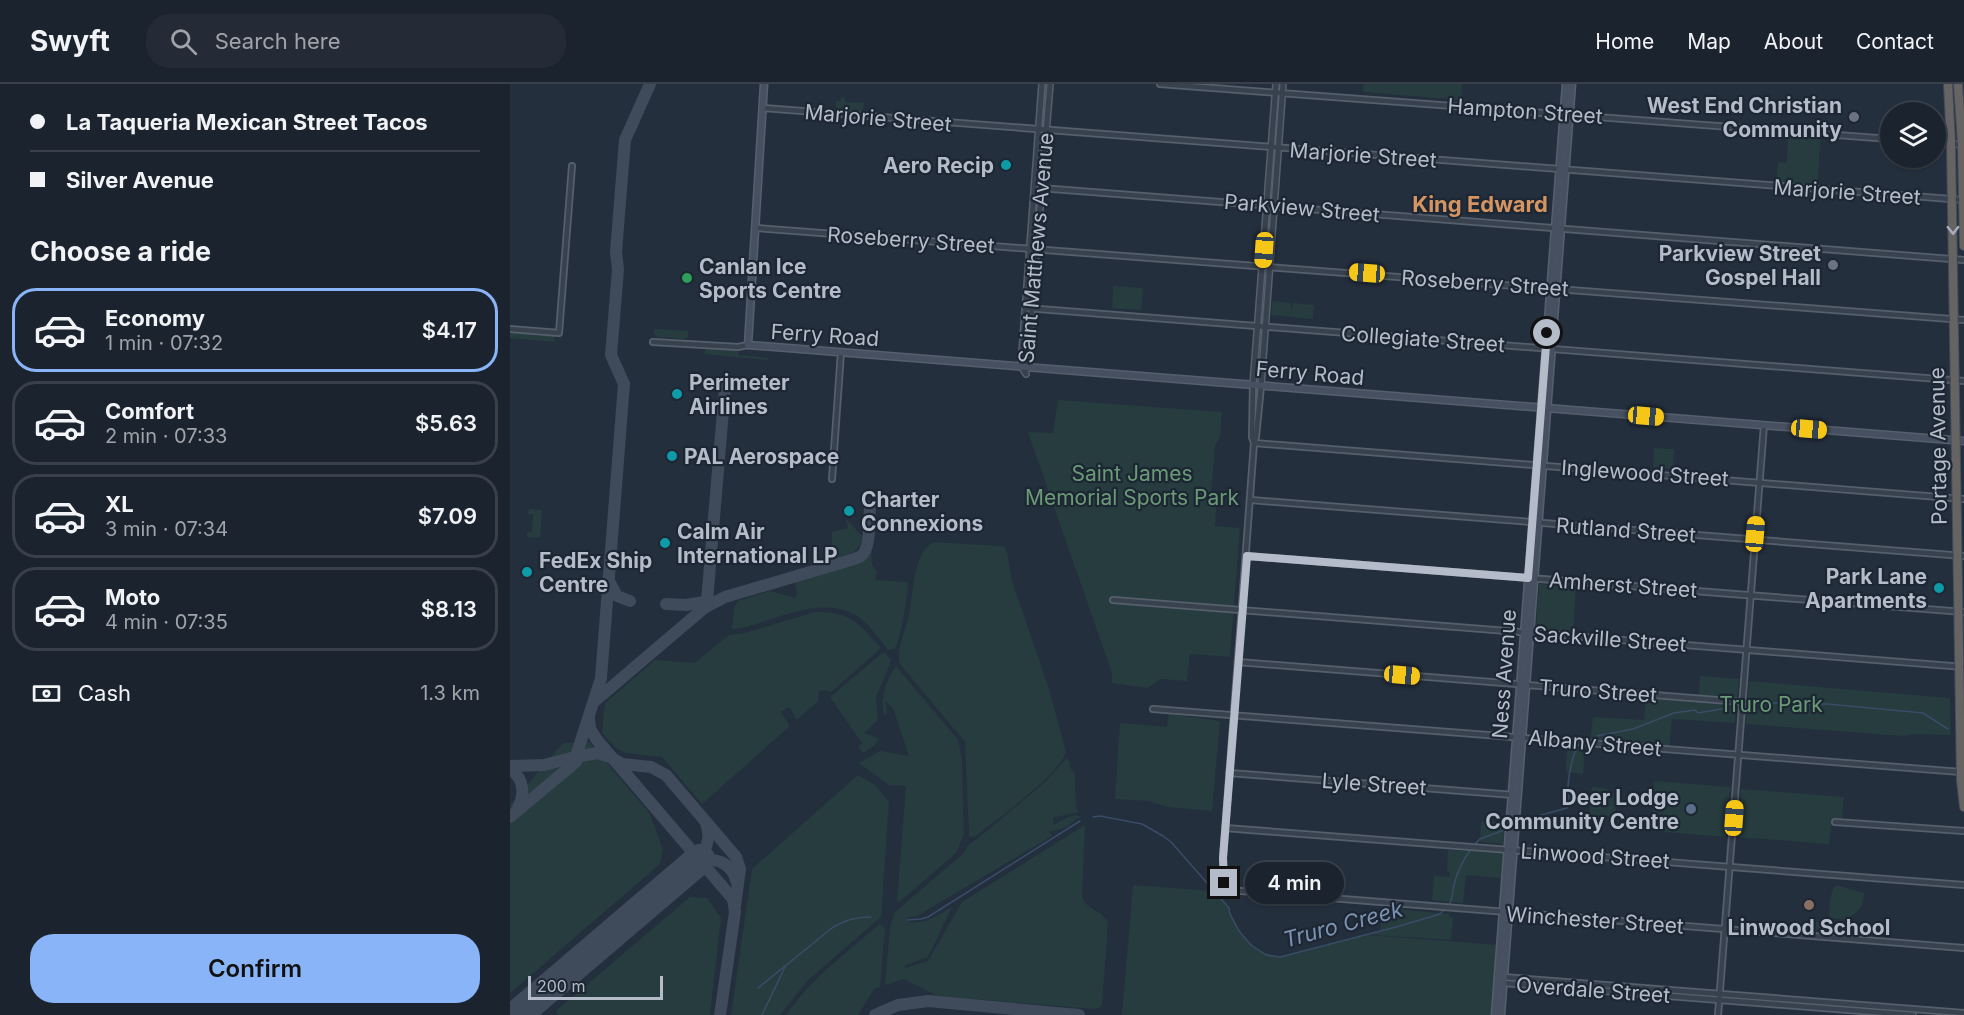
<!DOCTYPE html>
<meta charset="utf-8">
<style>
:root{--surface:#1b232e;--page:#242b36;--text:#f1f3f6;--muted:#a0a4aa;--line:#39404a;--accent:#8ab4f8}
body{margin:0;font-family:Inter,sans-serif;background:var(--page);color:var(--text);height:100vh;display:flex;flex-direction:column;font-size:22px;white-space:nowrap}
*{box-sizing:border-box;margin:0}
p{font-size:20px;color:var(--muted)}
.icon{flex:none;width:33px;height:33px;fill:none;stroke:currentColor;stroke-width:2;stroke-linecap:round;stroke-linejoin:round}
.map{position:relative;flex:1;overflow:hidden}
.details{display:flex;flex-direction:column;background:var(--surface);width:510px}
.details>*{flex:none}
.guide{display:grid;align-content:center;height:132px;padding:0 30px;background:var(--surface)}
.fabs{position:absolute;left:1370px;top:18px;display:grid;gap:12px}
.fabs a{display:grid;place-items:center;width:66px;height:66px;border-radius:50%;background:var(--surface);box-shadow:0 2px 4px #0004,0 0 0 2px var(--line);font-size:30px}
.scale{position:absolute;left:18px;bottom:15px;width:135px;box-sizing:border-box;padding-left:6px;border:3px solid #b4bcc9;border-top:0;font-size:16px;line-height:21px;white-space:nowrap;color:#b4bcc9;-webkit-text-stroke:4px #1d2633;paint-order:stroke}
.end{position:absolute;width:27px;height:27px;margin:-14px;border:8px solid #b4bcc9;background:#111;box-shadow:0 0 0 3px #111}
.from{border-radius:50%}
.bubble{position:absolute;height:42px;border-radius:21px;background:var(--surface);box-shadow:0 2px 4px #0004,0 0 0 2px var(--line);font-size:20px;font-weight:600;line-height:42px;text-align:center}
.car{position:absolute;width:18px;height:36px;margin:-18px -9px;border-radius:8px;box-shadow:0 0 4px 2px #0007;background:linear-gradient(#f5c518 24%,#345 0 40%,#f5c518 0 76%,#345 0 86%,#f5c518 0)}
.guide b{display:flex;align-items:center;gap:21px;height:57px;font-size:22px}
.guide b+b{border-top:2px solid var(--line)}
.guide i{width:15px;height:15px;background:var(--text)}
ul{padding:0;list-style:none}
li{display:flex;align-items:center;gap:18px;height:84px;margin:0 12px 9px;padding:0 18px;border:3px solid var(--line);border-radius:24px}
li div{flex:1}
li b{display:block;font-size:22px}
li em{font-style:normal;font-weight:600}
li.current{border-color:var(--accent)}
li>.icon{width:54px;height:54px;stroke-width:1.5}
h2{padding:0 30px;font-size:27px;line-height:72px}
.pay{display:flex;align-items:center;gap:15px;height:66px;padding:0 30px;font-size:22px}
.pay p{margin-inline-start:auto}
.primary-button{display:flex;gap:12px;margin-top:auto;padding:12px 30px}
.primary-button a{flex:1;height:69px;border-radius:24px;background:var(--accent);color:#111;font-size:24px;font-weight:600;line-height:69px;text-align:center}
header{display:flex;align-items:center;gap:36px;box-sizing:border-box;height:84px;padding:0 30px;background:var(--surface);border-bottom:2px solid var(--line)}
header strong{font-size:28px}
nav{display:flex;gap:33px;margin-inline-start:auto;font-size:21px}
.search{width:420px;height:54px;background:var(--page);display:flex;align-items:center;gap:15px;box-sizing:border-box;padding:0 21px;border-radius:24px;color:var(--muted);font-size:22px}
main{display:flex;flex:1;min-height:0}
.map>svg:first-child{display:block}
.green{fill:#263c3f}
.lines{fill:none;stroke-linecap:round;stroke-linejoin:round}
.stream{stroke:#394c67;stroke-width:1.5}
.taxiway{stroke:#3f4a5a;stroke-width:12}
.runway{stroke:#3f4a5a;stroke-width:30}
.minor-casing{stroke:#565f6c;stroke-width:8}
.tertiary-casing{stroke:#565f6c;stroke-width:8}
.secondary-casing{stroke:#565f6c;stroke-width:9}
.trunk-casing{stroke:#434c59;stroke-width:10}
.minor{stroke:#38414e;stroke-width:4.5}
.tertiary{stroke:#38414e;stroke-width:5}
.secondary{stroke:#465061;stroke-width:6}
.trunk{stroke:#656462;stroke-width:8}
.oneway{stroke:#a8afba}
.route{stroke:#b4bcc9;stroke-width:8}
.worship-dot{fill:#6b7280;stroke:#1d2633;stroke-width:2}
.culture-dot{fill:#0f9aa8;stroke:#1d2633;stroke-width:2}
.leisure-dot{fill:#2e9e5b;stroke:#1d2633;stroke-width:2}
.service-dot{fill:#5c6f8a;stroke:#1d2633;stroke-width:2}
.education-dot{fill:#8d6e63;stroke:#1d2633;stroke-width:2}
.labels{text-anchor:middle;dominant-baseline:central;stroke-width:4.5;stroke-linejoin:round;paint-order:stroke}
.poi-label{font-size:21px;font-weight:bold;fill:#b4bcc9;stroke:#1d2633;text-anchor:start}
.street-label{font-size:21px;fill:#b4bcc9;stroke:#1d2633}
.park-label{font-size:21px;fill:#6b9a76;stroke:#1d2633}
.neighbourhood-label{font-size:22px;font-weight:bold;fill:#d59563;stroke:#1d2633}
.water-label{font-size:22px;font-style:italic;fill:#7c92b1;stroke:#1d2633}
</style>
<header>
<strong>Swyft</strong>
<div class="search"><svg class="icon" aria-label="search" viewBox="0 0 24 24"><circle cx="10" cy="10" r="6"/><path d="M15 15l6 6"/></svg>Search here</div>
<nav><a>Home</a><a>Map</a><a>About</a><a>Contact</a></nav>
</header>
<main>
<section class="details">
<div class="guide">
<b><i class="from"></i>La Taqueria Mexican Street Tacos</b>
<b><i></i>Silver Avenue</b>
</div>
<h2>Choose a ride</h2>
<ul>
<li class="current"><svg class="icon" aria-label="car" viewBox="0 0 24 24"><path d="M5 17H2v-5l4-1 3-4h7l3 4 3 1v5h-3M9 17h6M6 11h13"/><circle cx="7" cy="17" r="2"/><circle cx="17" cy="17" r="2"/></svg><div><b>Economy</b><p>1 min · 07:32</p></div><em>$4.17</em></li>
<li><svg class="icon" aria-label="car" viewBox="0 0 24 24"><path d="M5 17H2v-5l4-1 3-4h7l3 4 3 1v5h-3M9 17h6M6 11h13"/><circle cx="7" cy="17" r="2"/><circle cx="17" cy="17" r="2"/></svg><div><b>Comfort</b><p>2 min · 07:33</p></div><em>$5.63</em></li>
<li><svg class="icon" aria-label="car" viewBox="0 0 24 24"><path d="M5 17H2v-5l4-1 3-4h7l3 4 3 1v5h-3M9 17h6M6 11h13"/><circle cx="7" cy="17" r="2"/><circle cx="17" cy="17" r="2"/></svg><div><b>XL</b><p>3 min · 07:34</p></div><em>$7.09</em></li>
<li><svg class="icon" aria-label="car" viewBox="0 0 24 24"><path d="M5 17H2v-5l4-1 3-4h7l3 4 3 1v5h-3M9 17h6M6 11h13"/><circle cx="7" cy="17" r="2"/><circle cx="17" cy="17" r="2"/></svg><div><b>Moto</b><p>4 min · 07:35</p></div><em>$8.13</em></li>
</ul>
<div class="pay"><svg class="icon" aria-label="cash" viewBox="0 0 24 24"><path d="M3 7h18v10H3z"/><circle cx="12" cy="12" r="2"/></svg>Cash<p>1.3 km</p></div>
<div class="primary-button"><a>Confirm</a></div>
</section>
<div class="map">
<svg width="1454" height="931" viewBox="0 0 1454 931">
<rect width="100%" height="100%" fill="#242f3e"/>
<g class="green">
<path d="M 532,0 L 540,0 L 532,104 L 525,103 Z"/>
<path d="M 853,0 L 952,0 L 951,16 L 853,8 Z"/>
<path d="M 331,13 L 335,14 L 335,18 L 354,19 L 353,26 L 349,29 L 328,27 L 326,24 L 326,17 L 331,17 Z"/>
<path d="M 1278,47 L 1311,50 L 1307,106 L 1266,103 L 1268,78 L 1277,79 Z"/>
<path d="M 603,202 L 633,204 L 631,226 L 602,224 Z"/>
<path d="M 762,217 L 781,219 L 781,230 L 783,219 L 804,221 L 803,235 L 761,231 Z"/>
<path d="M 144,245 L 178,247 L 178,253 L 175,255 L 148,253 L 145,251 Z"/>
<path d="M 0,248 L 40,251 L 44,252 L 45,258 L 0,254 Z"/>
<path d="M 199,263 L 228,266 L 228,271 L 259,274 L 258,276 L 194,270 L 196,265 Z"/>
<path d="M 548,316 L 712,328 L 710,353 L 705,362 L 701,411 L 701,414 L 707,414 L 705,442 L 730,444 L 720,573 L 680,570 L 677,597 L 651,595 L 637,604 L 602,599 L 602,589 L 518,348 L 543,349 Z"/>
<path d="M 1144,364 L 1164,365 L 1163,385 L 1143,383 Z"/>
<path d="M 19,425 L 32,426 L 30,454 L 17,453 L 17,448 L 22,448 L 23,430 L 18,430 Z"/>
<path d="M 336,435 L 352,452 C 351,469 337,472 322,475 L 322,448 L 338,444 Z"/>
<path d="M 424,458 L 488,462 L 494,463 L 497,468 L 502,497 L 538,602 L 556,667 C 552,689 484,738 464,753 L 459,752 L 455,658 L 390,580 L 389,577 C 388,560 397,542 400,526 C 403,507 404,467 424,458 Z"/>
<path d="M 361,465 L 362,480 L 367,489 L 365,496 L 398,498 C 398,509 391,553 386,562 C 384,566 382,565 378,566 C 369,555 361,542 350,534 C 316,509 268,535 232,544 L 222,545 L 224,524 L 228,517 L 260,507 L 285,514 L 287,510 L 285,497 L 348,479 L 355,474 Z"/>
<path d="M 1029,500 L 1066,503 L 1063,548 L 1026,545 Z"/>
<path d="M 305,528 C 339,527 349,539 370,563 L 369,566 L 321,608 L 313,606 L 309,607 L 308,617 L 287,636 L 279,623 L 271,628 L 280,642 L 192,720 L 152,673 L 116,669 L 107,665 L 92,649 L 95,619 L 145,576 L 185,579 L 219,551 L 235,549 Z"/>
<path d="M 375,569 L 380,575 L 380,580 L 366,613 L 368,636 L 354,649 L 369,655 L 364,662 L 353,669 L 348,663 L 352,659 L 320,613 L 371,570 Z"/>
<path d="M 386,582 L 448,656 L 452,675 L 454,750 L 446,769 L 389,818 L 387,817 L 396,702 L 379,701 L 349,679 L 370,667 L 399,672 L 383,624 L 375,617 L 377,629 L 374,631 C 370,614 376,596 386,582 Z"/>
<path d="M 1190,592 L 1229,595 L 1227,615 L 1189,612 Z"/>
<path d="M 1239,597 L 1440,614 L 1441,651 L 1407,650 L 1392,652 L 1236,640 Z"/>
<path d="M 1136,614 L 1226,621 L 1225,639 L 1162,635 L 1159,663 L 1080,656 L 1083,633 L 1134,636 Z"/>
<path d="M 659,630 L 710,637 L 702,727 L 658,723 L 639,717 L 605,715 L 610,639 L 657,643 Z"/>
<path d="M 79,658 L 140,730 L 153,766 L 150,780 L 0,909 L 0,721 L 53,659 Z"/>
<path d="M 1057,663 L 1075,665 L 1073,690 L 1056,688 Z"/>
<path d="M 557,674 L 560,680 L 559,682 L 565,690 L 566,723 L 568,728 L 546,733 L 543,734 L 543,741 C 553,737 561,728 571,733 C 564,735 561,741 554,744 C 549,746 545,746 540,748 L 542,752 L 407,832 L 397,834 L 397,837 C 412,843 429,830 442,823 L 418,873 L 394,882 L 395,884 L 418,877 L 452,818 L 575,741 L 572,813 C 580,830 592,824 598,839 L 592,921 L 589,924 L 584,925 L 428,912 L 394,895 L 375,901 L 380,843 L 385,828 L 454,769 L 459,760 L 466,756 L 534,699 Z"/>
<path d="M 348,691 L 365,701 L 379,718 L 371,833 L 298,896 L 270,931 L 221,931 L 242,785 Z"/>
<path d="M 1144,697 L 1220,703 L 1216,753 L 1142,747 Z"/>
<path d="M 1082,703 C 1105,702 1107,714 1105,733 L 1081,731 L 1079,728 Z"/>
<path d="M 1231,705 L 1334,713 L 1332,735 L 1322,735 L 1319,760 L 1227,753 Z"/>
<path d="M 971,737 L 995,738 L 993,760 L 970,758 Z"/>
<path d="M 938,766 L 990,768 L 993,770 L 991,794 L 956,791 L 953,819 L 922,816 L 924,792 L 939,793 L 940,788 L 937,787 Z"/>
<path d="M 623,801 L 703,807 C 708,812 716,819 719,825 C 730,851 741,868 770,873 L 856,851 L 990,861 L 985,931 L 612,931 Z"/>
<path d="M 1326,801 L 1354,809 C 1354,828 1338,840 1319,833 C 1320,823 1319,809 1326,801 Z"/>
<path d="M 180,813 L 197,814 L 211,834 L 200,931 L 48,931 L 46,927 Z"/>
<path d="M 872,824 L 939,830 L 939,833 L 943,834 L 941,856 L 863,851 L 863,848 L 870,848 Z"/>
<path d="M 1294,837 L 1339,840 L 1338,847 L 1294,845 Z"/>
<path d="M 370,840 L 375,844 L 370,903 L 364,905 L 348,931 L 276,931 C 301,895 337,868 370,840 Z"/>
</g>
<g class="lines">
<g class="stream">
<path d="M 1240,617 L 1248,619 L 1256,618 L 1276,620 L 1318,620 L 1413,629 L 1438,645"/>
<path d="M 1087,652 L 1123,645 L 1164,629 L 1185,626 L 1188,629 L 1217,624"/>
<path d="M 583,733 L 590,732 L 632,740 L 653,752 L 661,758 L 719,824 L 720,830 L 729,847 L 741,861 L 756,871 L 770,873 L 886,843 L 930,830 L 936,824"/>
<path d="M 1024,733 L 1057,724 C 1061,717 1058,713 1058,704 C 1058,696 1062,671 1067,665"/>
<path d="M 964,761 L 970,755 L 994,746"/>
<path d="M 939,821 C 943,814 942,809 944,801 C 947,788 953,776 961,765"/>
<path d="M 397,836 L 411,835 L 418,833 L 570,737"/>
<path d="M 248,904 L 322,844 C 335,836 345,833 361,833"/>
<path d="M 252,931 L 275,883"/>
</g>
<g class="taxiway">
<path d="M 99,497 L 107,512 L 120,517"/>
<path d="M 156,520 L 176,521 L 201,517"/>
<path d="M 194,524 L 215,513 L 341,476 C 344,475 348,474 351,472 C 361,465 359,435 360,423"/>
<path d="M 85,617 L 193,525 L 197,517 L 215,303"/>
<path d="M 79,635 L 80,645 L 87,656 L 223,815 L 225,828 L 210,931"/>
<path d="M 0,682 L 34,681 L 65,673 L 88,669 L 100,673 L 112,680 L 141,683 L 156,691 L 226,773 L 230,785 L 225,822"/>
<path d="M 60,682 L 66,672 L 91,594 L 114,300 L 101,271 L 108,185 L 106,168 L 115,56 L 140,0"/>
<path d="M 0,685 C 15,695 15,712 7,726"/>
<path d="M 0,733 L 66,678"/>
<path d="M 183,779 C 196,768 202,756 196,739"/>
<path d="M 136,822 L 185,781 C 203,770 222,778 227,799"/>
<path d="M 365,931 L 388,921 L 418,917 L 569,931"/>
</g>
<path class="runway" d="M 7,931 L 190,775"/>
<g class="minor-casing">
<g id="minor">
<path d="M 650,0 L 1380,55"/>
<path d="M 253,24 L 1454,116"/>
<path d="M 1425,58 L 1454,61"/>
<path d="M 530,104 L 1454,176"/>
<path d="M 246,144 L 1454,236"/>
<path d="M 516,224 L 1454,297"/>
<path d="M 0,245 L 49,249 L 62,82"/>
<path d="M 143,258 L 228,263 L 238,261"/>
<path d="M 743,301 L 742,353 L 744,359"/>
<path d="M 751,302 L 746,353 L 744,359 L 713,774 L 714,796 L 719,806 L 1454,864"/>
<path d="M 744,359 L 1454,415"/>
<path d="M 322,395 L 331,268"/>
<path d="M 741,416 L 1454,472"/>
<path d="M 737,472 L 1454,528"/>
<path d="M 603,516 L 1454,583"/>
<path d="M 728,578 L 1232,618"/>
<path d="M 643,625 L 1451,688"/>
<path d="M 719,689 L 1004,711"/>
<path d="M 1325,738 L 1454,747"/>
<path d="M 715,744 L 1454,801"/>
<path d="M 993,893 L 1454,929"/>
<path d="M 993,899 L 1403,931"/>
<path d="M 1208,931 L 1254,341"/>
</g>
</g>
<g class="tertiary-casing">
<g id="tertiary">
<path d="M 517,285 L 540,0"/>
<path d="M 516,290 L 511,282 L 532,0"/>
<path d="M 743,301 L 766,0"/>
<path d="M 751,302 L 773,0"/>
</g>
</g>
<g class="secondary-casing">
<g id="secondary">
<path d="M 254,0 L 238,261 L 1454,357"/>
<path d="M 985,931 L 1056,0"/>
<path d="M 991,931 L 1062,0"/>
</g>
</g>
<g class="trunk-casing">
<g id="trunk">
<path d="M 1438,0 L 1441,60 L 1451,696 L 1454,723"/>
<path d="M 1448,0 L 1452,60 L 1454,162"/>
</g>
</g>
<use href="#minor" class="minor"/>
<use href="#tertiary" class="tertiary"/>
<use href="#secondary" class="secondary"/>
<use href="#trunk" class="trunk"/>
</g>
<defs><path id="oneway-chevron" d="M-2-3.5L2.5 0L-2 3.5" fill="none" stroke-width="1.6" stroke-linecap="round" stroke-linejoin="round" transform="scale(1.5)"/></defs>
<use class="oneway" href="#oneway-chevron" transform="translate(1443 146) rotate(89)"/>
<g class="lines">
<path class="route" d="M 714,799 L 713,774 L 737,472 L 1018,494 L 1037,249"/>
</g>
<g class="worship-dot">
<circle cx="1344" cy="33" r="6"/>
<circle cx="1323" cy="181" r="6"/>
</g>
<g class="culture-dot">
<circle cx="496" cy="81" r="6"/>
<circle cx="167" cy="310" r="6"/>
<circle cx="162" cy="372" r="6"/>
<circle cx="339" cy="427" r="6"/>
<circle cx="155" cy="459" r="6"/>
<circle cx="17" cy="488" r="6"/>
<circle cx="1429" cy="504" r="6"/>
</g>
<circle class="leisure-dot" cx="177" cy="194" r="6"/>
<circle class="service-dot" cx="1181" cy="725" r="6"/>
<circle class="education-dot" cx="1299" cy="821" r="6"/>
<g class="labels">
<g class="poi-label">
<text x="1332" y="21" text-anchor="end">West End Christian<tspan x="1332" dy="24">Community</tspan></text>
<text x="484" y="81" text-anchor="end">Aero Recip</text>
<text x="1311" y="169" text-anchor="end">Parkview Street<tspan x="1311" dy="24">Gospel Hall</tspan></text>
<text x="189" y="182">Canlan Ice<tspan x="189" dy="24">Sports Centre</tspan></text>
<text x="179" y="298">Perimeter<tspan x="179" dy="24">Airlines</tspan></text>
<text x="174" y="372">PAL Aerospace</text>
<text x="351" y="415">Charter<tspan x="351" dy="24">Connexions</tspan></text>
<text x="167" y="447">Calm Air<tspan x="167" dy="24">International LP</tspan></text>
<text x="29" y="476">FedEx Ship<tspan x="29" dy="24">Centre</tspan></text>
<text x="1417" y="492" text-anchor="end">Park Lane<tspan x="1417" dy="24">Apartments</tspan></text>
<text x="1169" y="713" text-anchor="end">Deer Lodge<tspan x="1169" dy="24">Community Centre</tspan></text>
<text x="1299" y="843" text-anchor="middle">Linwood School</text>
</g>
<g class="street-label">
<text transform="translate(1015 27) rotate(4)">Hampton Street</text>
<text transform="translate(368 34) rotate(5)">Marjorie Street</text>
<text transform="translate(853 71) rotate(4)">Marjorie Street</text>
<text transform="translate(1337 108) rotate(4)">Marjorie Street</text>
<text transform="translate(792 124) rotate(5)">Parkview Street</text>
<text transform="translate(401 156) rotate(4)">Roseberry Street</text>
<text transform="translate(526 164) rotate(-85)">Saint Matthews Avenue</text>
<text transform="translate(975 199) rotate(4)">Roseberry Street</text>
<text transform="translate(315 251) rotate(4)">Ferry Road</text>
<text transform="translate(913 255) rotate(4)">Collegiate Street</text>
<text transform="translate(800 289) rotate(5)">Ferry Road</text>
<text transform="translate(1428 362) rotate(-91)">Portage Avenue</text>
<text transform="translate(1135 389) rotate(4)">Inglewood Street</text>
<text transform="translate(1116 446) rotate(4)">Rutland Street</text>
<text transform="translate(1113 501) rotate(4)">Amherst Street</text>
<text transform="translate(1100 555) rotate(4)">Sackville Street</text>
<text transform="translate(994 590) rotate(-86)">Ness Avenue</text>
<text transform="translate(1088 607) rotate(4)">Truro Street</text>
<text transform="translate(1085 659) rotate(5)">Albany Street</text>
<text transform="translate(864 700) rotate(4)">Lyle Street</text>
<text transform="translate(1085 772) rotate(4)">Linwood Street</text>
<text transform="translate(1085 836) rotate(4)">Winchester Street</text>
<text transform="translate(1083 906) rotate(4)">Overdale Street</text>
</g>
<g class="park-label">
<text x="622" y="389">Saint James<tspan x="622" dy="24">Memorial Sports Park</tspan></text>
<text x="1261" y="620">Truro Park</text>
</g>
<g class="neighbourhood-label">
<text x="970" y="120">King Edward</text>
</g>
<g class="water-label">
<text transform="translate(833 840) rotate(-15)">Truro Creek</text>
</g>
</g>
</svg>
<div class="fabs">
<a><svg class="icon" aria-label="layers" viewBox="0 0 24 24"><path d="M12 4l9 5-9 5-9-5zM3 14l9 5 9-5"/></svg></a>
</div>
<div class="scale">200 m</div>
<i class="end from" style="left:1037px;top:249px"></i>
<i class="end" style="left:714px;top:799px"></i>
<div class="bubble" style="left:735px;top:778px;width:99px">4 min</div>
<i class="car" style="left:754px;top:166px;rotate:184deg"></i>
<i class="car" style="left:857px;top:189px;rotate:274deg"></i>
<i class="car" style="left:1136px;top:332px;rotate:95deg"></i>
<i class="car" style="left:1299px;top:345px;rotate:95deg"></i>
<i class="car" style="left:1245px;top:450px;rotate:5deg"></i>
<i class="car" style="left:892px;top:591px;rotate:95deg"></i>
<i class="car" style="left:1224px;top:734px;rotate:4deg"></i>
</div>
</main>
